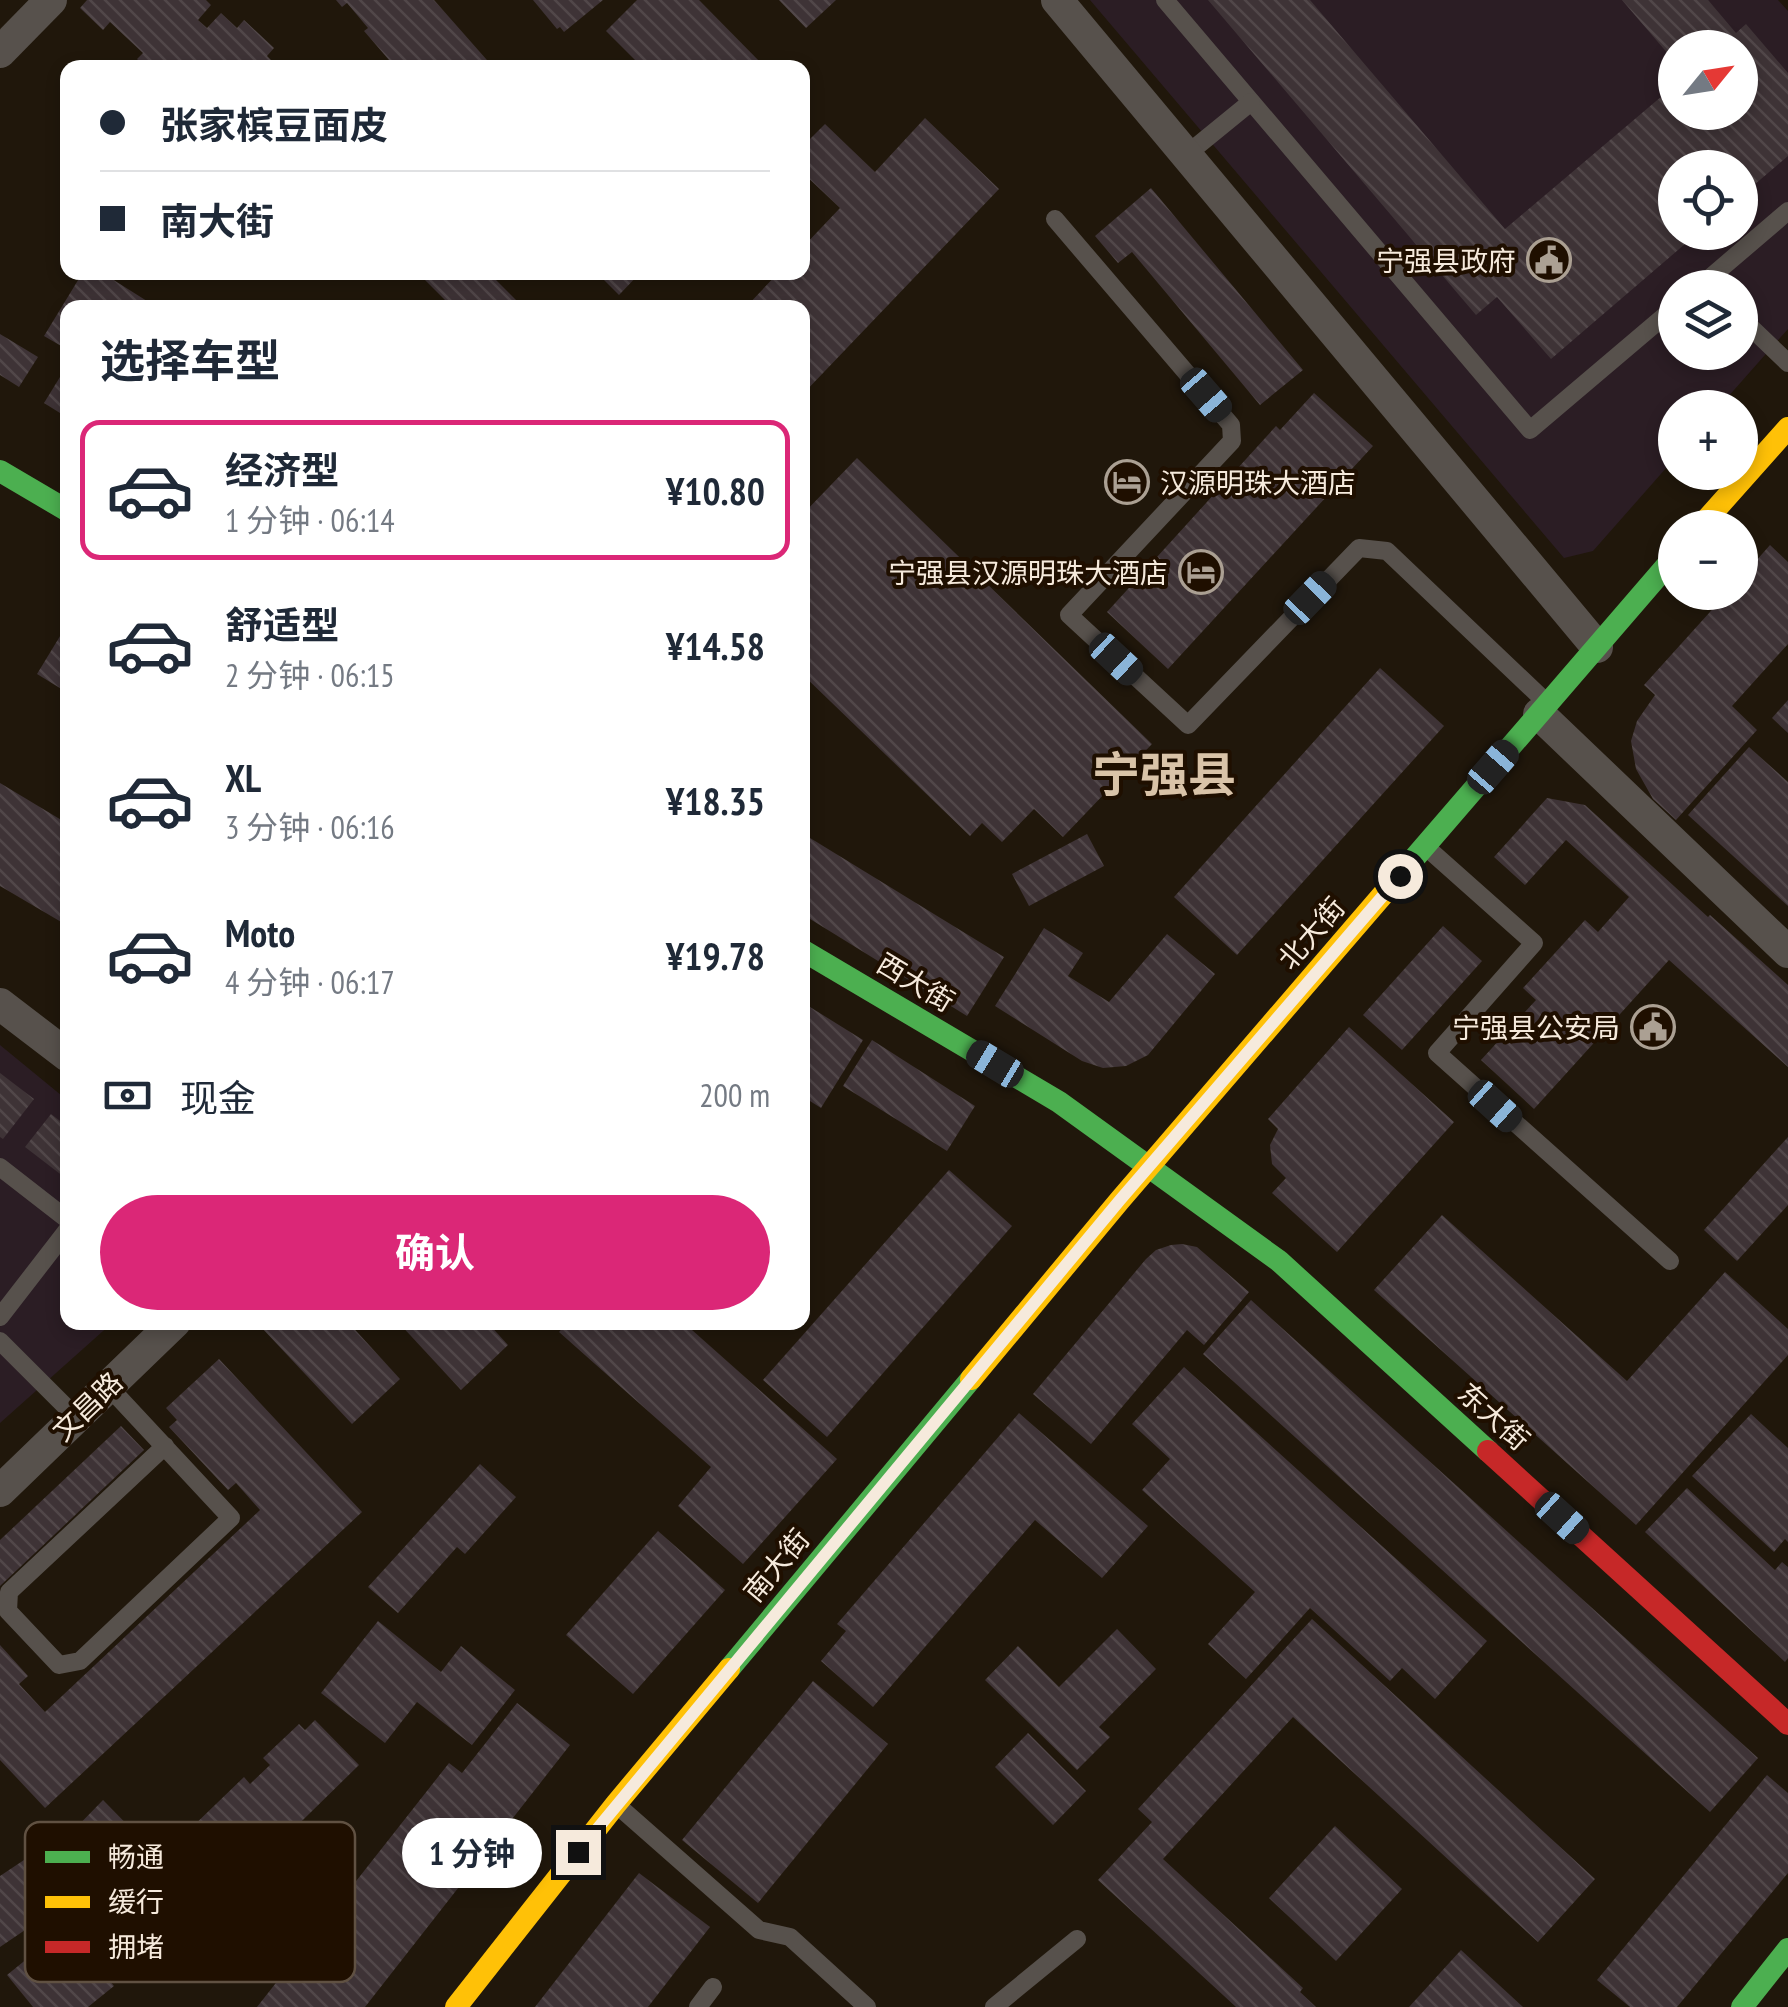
<!DOCTYPE html>
<html lang="zh">
<meta charset="utf-8">
<style>
:root{--surface:#fff;--page:#f2f2f3;--text:#1f2937;--muted:#747a83;--line:#e0e1e3;--accent:#db2777}
body{margin:0;font-family:"PT Sans Narrow","Noto Sans SC",sans-serif;background:var(--page);color:var(--text);height:100vh;display:flex;flex-direction:column;font-size:38px;white-space:nowrap}
*{box-sizing:border-box;margin:0}
p{font-size:32px;color:var(--muted)}
.icon{flex:none;width:55px;height:55px;fill:none;stroke:currentColor;stroke-width:2;stroke-linecap:round;stroke-linejoin:round}
.map{position:relative;flex:1;overflow:hidden}
.side{position:absolute;left:60px;top:300px;width:750px;height:1030px;display:flex;flex-direction:column;background:var(--surface);border-radius:20px;box-shadow:0 5px 15px #0003}
.side>*{flex:none}
.banner{position:absolute;left:60px;top:60px;width:750px;height:220px;border-radius:20px;box-shadow:0 5px 15px #0003;display:grid;align-content:center;height:220px;padding:0 40px;background:var(--surface)}
.needle{width:65px;rotate:60deg}
.controls{position:absolute;left:1658px;top:30px;display:grid;gap:20px}
.controls a{display:grid;place-items:center;width:100px;height:100px;border-radius:50%;background:var(--surface);box-shadow:0 5px 15px #0003;font-size:50px}
.end{position:absolute;width:45px;height:45px;margin:-22px;border:12px solid #f6eadc;background:#111;box-shadow:0 0 0 5px #111}
.from{border-radius:50%}
.bubble{position:absolute;height:70px;border-radius:35px;background:var(--surface);box-shadow:0 5px 15px #0003;font-size:32px;font-weight:700;line-height:70px;text-align:center}
.car{position:absolute;width:30px;height:60px;margin:-30px -15px;border-radius:12px;box-shadow:0 0 8px 2px #0007;background:linear-gradient(#222 24%,#8ab4d8 0 40%,#222 0 76%,#8ab4d8 0 86%,#222 0)}
.banner b{display:flex;align-items:center;gap:35px;height:95px;font-size:38px}
.banner b+b{border-top:2px solid var(--line)}
.banner i{width:25px;height:25px;background:var(--text)}
ul{padding:0;list-style:none}
li{display:flex;align-items:center;gap:30px;height:140px;margin:0 20px 15px;padding:0 20px;border:5px solid transparent;border-radius:20px}
li div{flex:1}
li b{display:block;font-size:38px}
li em{font-style:normal;font-weight:700}
li.selected{border-color:var(--accent)}
li>.icon{width:90px;height:90px;stroke-width:1.5}
h2{padding:0 40px;font-size:45px;line-height:120px}
.pay{display:flex;align-items:center;gap:25px;height:110px;padding:0 40px;font-size:38px}
.pay p{margin-inline-start:auto}
.primary-button{display:flex;gap:20px;margin-top:auto;padding:20px 40px}
.primary-button a{flex:1;height:115px;border-radius:60px;background:var(--accent);color:#fff;font-size:40px;font-weight:700;line-height:115px;text-align:center}
.map>svg:first-child{display:block}
.commercial{fill:#2b1d24;fill-rule:evenodd}
.building{fill:url(#building-back-hatch)}
.lines{fill:none;stroke-linecap:round;stroke-linejoin:round}
.lane{stroke:#57514c;stroke-width:18}
.street{stroke:#57514c;stroke-width:32}
.fast{stroke:#4caf50;stroke-width:22}
.slow{stroke:#ffc107;stroke-width:22}
.jam{stroke:#c62828;stroke-width:22}
.route{stroke:#f6eadc;stroke-width:12}
.labels{text-anchor:middle;dominant-baseline:central;stroke-width:8;stroke-linejoin:round;paint-order:stroke}
.poi-label{font-size:28px;fill:#f6eadc;stroke:#1f0f00;text-anchor:end}
.street-label{font-size:28px;fill:#f6eadc;stroke:#1f0f00}
.town-label{font-size:48px;font-weight:bold;fill:#d9c3a8;stroke:#1f0f00}
.key{fill:#1f0f00;stroke:#605142;stroke-width:2.5}
.key-label{font-size:28px;fill:#f6eadc}
</style>
<div class="map">
<svg width="1788" height="2007" viewBox="0 0 1788 2007">
<defs>
<pattern id="building-back-hatch" width="6" height="6" patternUnits="userSpaceOnUse" patternTransform="scale(2.5)"><rect width="6" height="6" fill="#3e3336"/><path d="M-1 5l2 2M0 0l6 6M5-1l2 2" fill="none" stroke="#514749"/></pattern>
</defs>
<rect width="100%" height="100%" fill="#20170b"/>
<g class="commercial">
<path d="M 1090,0 L 1778,0 L 1788,11 L 1788,329 L 1719,407 L 1675,408 L 1675,458 L 1593,551 L 1564,558 ZM 1675,48 L 1740,48 L 1740,112 L 1675,112 ZM 1675,168 L 1740,168 L 1740,232 L 1675,232 ZM 1675,288 L 1740,288 L 1740,352 L 1675,352 Z"/>
<path d="M 0,1045 L 67,1100 L 68,1322 L 112,1323 L 0,1423 Z"/>
</g>
<g class="building">
<path d="M 87,0 L 206,0 L 211,5 L 198,20 L 207,28 L 221,13 L 237,28 L 244,20 L 274,48 L 267,56 L 279,68 L 146,68 L 137,59 L 143,53 L 110,22 L 103,30 L 80,8 Z"/>
<path d="M 336,0 L 434,0 L 494,68 L 396,68 L 364,31 L 368,28 L 347,3 L 342,7 Z"/>
<path d="M 533,0 L 603,0 L 564,32 L 560,27 L 557,29 Z"/>
<path d="M 637,0 L 699,0 L 766,68 L 643,68 L 606,31 Z"/>
<path d="M 779,0 L 836,0 L 806,28 Z"/>
<path d="M 1208,0 L 1310,0 L 1505,229 L 1675,85 L 1675,112 L 1740,112 L 1740,48 L 1675,48 L 1675,62 L 1622,0 L 1708,0 L 1736,33 L 1746,24 L 1788,73 L 1788,156 L 1740,197 L 1740,168 L 1675,168 L 1675,232 L 1699,232 L 1551,359 L 1497,297 L 1476,315 Z"/>
<path d="M 925,118 L 999,189 L 802,395 L 802,308 L 745,308 L 779,272 L 802,272 L 802,248 L 840,208 L 802,172 L 802,147 L 825,124 L 875,172 Z"/>
<path d="M 1151,188 L 1303,370 L 1260,405 L 1132,252 L 1118,263 L 1095,236 Z"/>
<path d="M 83,272 L 101,272 L 158,308 L 68,308 L 68,350 L 44,336 Z"/>
<path d="M 417,272 L 488,272 L 524,308 L 453,308 Z"/>
<path d="M 596,272 L 641,272 L 619,295 Z"/>
<path d="M 0,334 L 38,357 L 19,387 L 0,375 Z"/>
<path d="M 68,364 L 68,418 L 44,403 Z"/>
<path d="M 1314,393 L 1373,446 L 1168,669 L 1107,612 L 1276,426 L 1280,430 Z"/>
<path d="M 857,458 L 1152,744 L 1063,837 L 1034,809 L 1002,842 L 982,823 L 970,836 L 802,674 L 802,515 Z"/>
<path d="M 1770,545 L 1788,562 L 1788,644 L 1732,706 L 1757,730 L 1676,820 L 1653,799 L 1636,769 L 1631,741 L 1637,721 L 1655,695 L 1644,685 L 1728,592 L 1740,592 L 1740,579 Z"/>
<path d="M 68,623 L 68,693 L 37,674 Z"/>
<path d="M 1380,668 L 1444,726 L 1237,955 L 1174,897 Z"/>
<path d="M 1788,700 L 1788,733 L 1772,718 Z"/>
<path d="M 1749,747 L 1788,782 L 1788,906 L 1688,815 Z"/>
<path d="M 0,783 L 68,824 L 68,926 L 0,886 Z"/>
<path d="M 1547,798 L 1585,805 L 1708,917 L 1710,915 L 1788,985 L 1788,1067 L 1669,960 L 1534,1109 L 1481,1060 L 1536,1000 L 1523,988 L 1585,920 L 1598,932 L 1629,897 L 1566,840 L 1525,885 L 1494,857 Z"/>
<path d="M 802,833 L 1004,957 L 967,1016 L 802,914 Z"/>
<path d="M 1087,834 L 1104,866 L 1029,906 L 1012,874 Z"/>
<path d="M 1443,926 L 1482,961 L 1402,1050 L 1363,1015 Z"/>
<path d="M 1044,928 L 1083,953 L 1068,976 L 1109,1002 L 1167,934 L 1215,974 L 1148,1055 L 1126,1066 L 1103,1068 L 1082,1061 L 995,1006 Z"/>
<path d="M 802,1002 L 863,1040 L 821,1108 L 802,1096 Z"/>
<path d="M 1349,1027 L 1454,1122 L 1337,1252 L 1272,1193 L 1286,1178 L 1272,1164 L 1270,1145 L 1278,1129 L 1268,1119 Z"/>
<path d="M 872,1040 L 975,1106 L 947,1151 L 843,1086 Z"/>
<path d="M 0,1073 L 34,1099 L 3,1139 L 0,1137 Z"/>
<path d="M 51,1114 L 68,1127 L 68,1180 L 25,1147 Z"/>
<path d="M 1788,1137 L 1788,1205 L 1737,1261 L 1704,1230 Z"/>
<path d="M 949,1170 L 1012,1226 L 827,1437 L 763,1380 Z"/>
<path d="M 1442,1215 L 1627,1381 L 1725,1272 L 1788,1329 L 1788,1355 L 1636,1525 L 1374,1290 Z"/>
<path d="M 1182,1244 L 1197,1247 L 1249,1292 L 1204,1345 L 1187,1330 L 1091,1444 L 1033,1394 L 1146,1259 L 1156,1250 L 1171,1245 Z"/>
<path d="M 1251,1300 L 1758,1758 L 1710,1812 L 1203,1354 Z"/>
<path d="M 266,1322 L 348,1322 L 400,1379 L 352,1424 L 261,1327 Z"/>
<path d="M 398,1322 L 487,1322 L 508,1345 L 461,1390 Z"/>
<path d="M 568,1322 L 683,1322 L 837,1459 L 743,1564 L 678,1506 L 711,1467 L 559,1332 Z"/>
<path d="M 219,1359 L 362,1512 L 45,1808 L 0,1760 L 0,1645 L 28,1676 L 19,1684 L 45,1712 L 260,1510 L 236,1483 L 228,1490 L 169,1427 L 177,1420 L 166,1408 Z"/>
<path d="M 1184,1367 L 1487,1641 L 1435,1699 L 1402,1668 L 1390,1681 L 1310,1608 L 1246,1679 L 1208,1644 L 1255,1592 L 1142,1490 L 1170,1459 L 1132,1424 Z"/>
<path d="M 1019,1413 L 1148,1526 L 1102,1578 L 1035,1520 L 873,1707 L 821,1661 L 846,1631 L 837,1624 Z"/>
<path d="M 1751,1414 L 1788,1448 L 1788,1542 L 1785,1539 L 1774,1552 L 1692,1476 Z"/>
<path d="M 121,1426 L 144,1450 L 0,1586 L 0,1540 Z"/>
<path d="M 480,1464 L 516,1497 L 465,1554 L 457,1547 L 398,1613 L 368,1587 Z"/>
<path d="M 1687,1488 L 1775,1570 L 1782,1562 L 1788,1567 L 1788,1658 L 1785,1662 L 1645,1532 Z"/>
<path d="M 658,1531 L 725,1590 L 633,1694 L 566,1635 Z"/>
<path d="M 1312,1619 L 1595,1879 L 1538,1942 L 1293,1717 L 1163,1859 L 1303,1988 L 1300,1992 L 1316,2007 L 1236,2007 L 1098,1880 L 1152,1822 L 1138,1809 Z"/>
<path d="M 378,1621 L 441,1672 L 461,1646 L 515,1690 L 472,1745 L 417,1702 L 385,1743 L 321,1693 Z"/>
<path d="M 1117,1629 L 1156,1669 L 1099,1727 L 1110,1737 L 1077,1770 L 985,1680 L 1018,1646 L 1059,1687 Z"/>
<path d="M 813,1681 L 888,1744 L 758,1903 L 682,1840 Z"/>
<path d="M 517,1703 L 570,1745 L 365,2007 L 257,2007 L 449,1763 L 462,1773 Z"/>
<path d="M 315,1720 L 359,1765 L 259,1863 L 295,1900 L 258,1936 L 178,1855 L 194,1839 L 187,1832 L 244,1777 L 250,1784 L 270,1765 L 263,1758 L 299,1724 L 305,1730 Z"/>
<path d="M 1028,1733 L 1086,1791 L 1053,1825 L 995,1767 Z"/>
<path d="M 1767,1775 L 1788,1793 L 1788,1873 L 1677,2007 L 1630,2007 L 1597,1980 Z"/>
<path d="M 103,1800 L 192,1891 L 162,1920 L 110,1866 L 103,1873 L 67,1837 Z"/>
<path d="M 1335,1826 L 1402,1889 L 1336,1961 L 1269,1898 Z"/>
<path d="M 48,1844 L 81,1892 L 0,1947 L 0,1876 Z"/>
<path d="M 639,1873 L 710,1927 L 648,2007 L 535,2007 Z"/>
<path d="M 112,1890 L 150,1938 L 104,1974 L 114,1986 L 88,2007 L 33,2007 L 7,1975 Z"/>
<path d="M 1461,1950 L 1523,2007 L 1409,2007 Z"/>
</g>
<g class="lines">
<g class="lane">
<path d="M 1165,0 L 1530,430 L 1675,307"/>
<path d="M 1186,155 L 1251,102"/>
<path d="M 1055,219 L 1231,425 L 1232,441 L 1069,615 L 1188,725 L 1359,548 L 1387,551 L 1547,703"/>
<path d="M 1698,288 L 1788,211"/>
<path d="M 1740,317 L 1788,363"/>
<path d="M 1426,847 L 1534,943 L 1437,1053 L 1670,1261"/>
<path d="M 0,1167 L 68,1220"/>
<path d="M 0,1317 L 68,1229"/>
<path d="M 0,1341 L 76,1417"/>
<path d="M 108,1386 L 231,1518 L 80,1661 L 59,1665 L 8,1611 L 9,1592 L 165,1446"/>
<path d="M 617,1805 L 759,1930 L 790,1937 L 867,2007"/>
<path d="M 698,2007 L 713,1987"/>
<path d="M 994,2007 L 1077,1939"/>
</g>
<g class="street">
<path d="M 1057,0 L 1597,647"/>
<path d="M 0,52 L 51,0"/>
<path d="M 1539,714 L 1788,952"/>
<path d="M 0,1004 L 68,1056"/>
<path d="M 0,1491 L 175,1322"/>
</g>
<g class="fast">
<path d="M 0,471 L 68,511"/>
<path d="M 1405,869 L 1675,556"/>
<path d="M 802,950 L 1059,1102 L 1279,1261 L 1488,1451"/>
<path d="M 729,1669 L 971,1379"/>
<path d="M 1742,2007 L 1788,1949"/>
</g>
<g class="slow">
<path d="M 1699,528 L 1788,428"/>
<path d="M 971,1379 L 1120,1200 L 1405,869"/>
<path d="M 456,2007 L 616,1804 L 729,1669"/>
</g>
<path class="jam" d="M 1488,1451 L 1788,1724"/>
</g>
<g class="lines">
<path class="route" d="M 578,1852 L 1120,1200 L 1400,876"/>
</g>
<defs>
<g id="civic-ring" transform="scale(2.25)"><circle r="9.5" fill="#1f0f00" stroke="#aba093" stroke-width="1.5"/><path d="M-.6-6.5H3V-4.5H.6V-3L4-1V1h2V6H-6V1h2V-1L-.6-3ZM-1.2 2.5V6h2.4V2.5Z" fill="#aba093"/></g>
<g id="hotel-ring" transform="scale(2.25)"><circle r="9.5" fill="#1f0f00" stroke="#aba093" stroke-width="1.5"/><path d="M-6-4.5h1.5V1H6V5H4.5V3h-9V5H-6ZM-4 0a1.8 1.8 0 1 1 3.6 0ZM.5 0V-2.5h3Q6-2.5 6 0Z" fill="#aba093"/></g>
</defs>
<g fill-rule="evenodd">
<use href="#civic-ring" x="1549" y="260"/>
<use href="#hotel-ring" x="1127" y="482"/>
<use href="#hotel-ring" x="1201" y="572"/>
<use href="#civic-ring" x="1653" y="1027"/>
</g>
<g class="labels">
<g class="poi-label">
<text x="1516" y="260">宁强县政府</text>
<text x="1160" y="482" text-anchor="start">汉源明珠大酒店</text>
<text x="1168" y="572">宁强县汉源明珠大酒店</text>
<text x="1620" y="1027">宁强县公安局</text>
</g>
<g class="street-label">
<text transform="translate(1311 933) rotate(-49)">北大街</text>
<text transform="translate(916 982) rotate(31)">西大街</text>
<text transform="translate(87 1406) rotate(-44)">文昌路</text>
<text transform="translate(1494 1416) rotate(42)">东大街</text>
<text transform="translate(776 1565) rotate(-50)">南大街</text>
</g>
<g class="town-label">
<text x="1164" y="774">宁强县</text>
</g>
</g>
<rect x="25" y="1822" width="330" height="160" rx="15" class="key"/>
<rect x="45" y="1851" width="45" height="12" fill="#4caf50"/>
<rect x="45" y="1896" width="45" height="12" fill="#ffc107"/>
<rect x="45" y="1941" width="45" height="12" fill="#c62828"/>
<g class="key-label">
<text x="108" y="1867">畅通</text>
<text x="108" y="1912">缓行</text>
<text x="108" y="1957">拥堵</text>
</g>
</svg>
<div class="controls">
<a><svg class="needle" viewBox="-14 -14 28 28"><path d="M0-13l5 13h-10z" fill="#e53935"/><path d="M0 13l5-13h-10z" fill="#747a83"/></svg></a>
<a><svg class="icon" aria-label="locate" viewBox="0 0 24 24"><circle cx="12" cy="12" r="6"/><path d="M12 2v4M12 18v4M2 12h4M18 12h4"/></svg></a>
<a><svg class="icon" aria-label="layers" viewBox="0 0 24 24"><path d="M12 4l9 5-9 5-9-5zM3 14l9 5 9-5"/></svg></a>
<a>+</a>
<a>−</a>
</div>
<i class="end from" style="left:1400px;top:876px"></i>
<i class="end" style="left:578px;top:1852px"></i>
<div class="bubble" style="left:402px;top:1818px;width:140px">1 分钟</div>
<i class="car" style="left:1206px;top:395px;rotate:139deg"></i>
<i class="car" style="left:1310px;top:598px;rotate:44deg"></i>
<i class="car" style="left:1116px;top:659px;rotate:133deg"></i>
<i class="car" style="left:1493px;top:767px;rotate:41deg"></i>
<i class="car" style="left:995px;top:1064px;rotate:301deg"></i>
<i class="car" style="left:1495px;top:1106px;rotate:132deg"></i>
<i class="car" style="left:1562px;top:1518px;rotate:132deg"></i>
<div class="banner">
<b><i class="from"></i>张家槟豆面皮</b>
<b><i></i>南大街</b>
</div>
<section class="side">
<h2>选择车型</h2>
<ul>
<li class="selected"><svg class="icon" aria-label="car" viewBox="0 0 24 24"><path d="M5 17H2v-5l4-1 3-4h7l3 4 3 1v5h-3M9 17h6M6 11h13"/><circle cx="7" cy="17" r="2"/><circle cx="17" cy="17" r="2"/></svg><div><b>经济型</b><p>1 分钟 · 06:14</p></div><em>¥10.80</em></li>
<li><svg class="icon" aria-label="car" viewBox="0 0 24 24"><path d="M5 17H2v-5l4-1 3-4h7l3 4 3 1v5h-3M9 17h6M6 11h13"/><circle cx="7" cy="17" r="2"/><circle cx="17" cy="17" r="2"/></svg><div><b>舒适型</b><p>2 分钟 · 06:15</p></div><em>¥14.58</em></li>
<li><svg class="icon" aria-label="car" viewBox="0 0 24 24"><path d="M5 17H2v-5l4-1 3-4h7l3 4 3 1v5h-3M9 17h6M6 11h13"/><circle cx="7" cy="17" r="2"/><circle cx="17" cy="17" r="2"/></svg><div><b>XL</b><p>3 分钟 · 06:16</p></div><em>¥18.35</em></li>
<li><svg class="icon" aria-label="car" viewBox="0 0 24 24"><path d="M5 17H2v-5l4-1 3-4h7l3 4 3 1v5h-3M9 17h6M6 11h13"/><circle cx="7" cy="17" r="2"/><circle cx="17" cy="17" r="2"/></svg><div><b>Moto</b><p>4 分钟 · 06:17</p></div><em>¥19.78</em></li>
</ul>
<div class="pay"><svg class="icon" aria-label="cash" viewBox="0 0 24 24"><path d="M3 7h18v10H3z"/><circle cx="12" cy="12" r="2"/></svg>现金<p>200 m</p></div>
<div class="primary-button"><a>确认</a></div>
</section>
</div>
